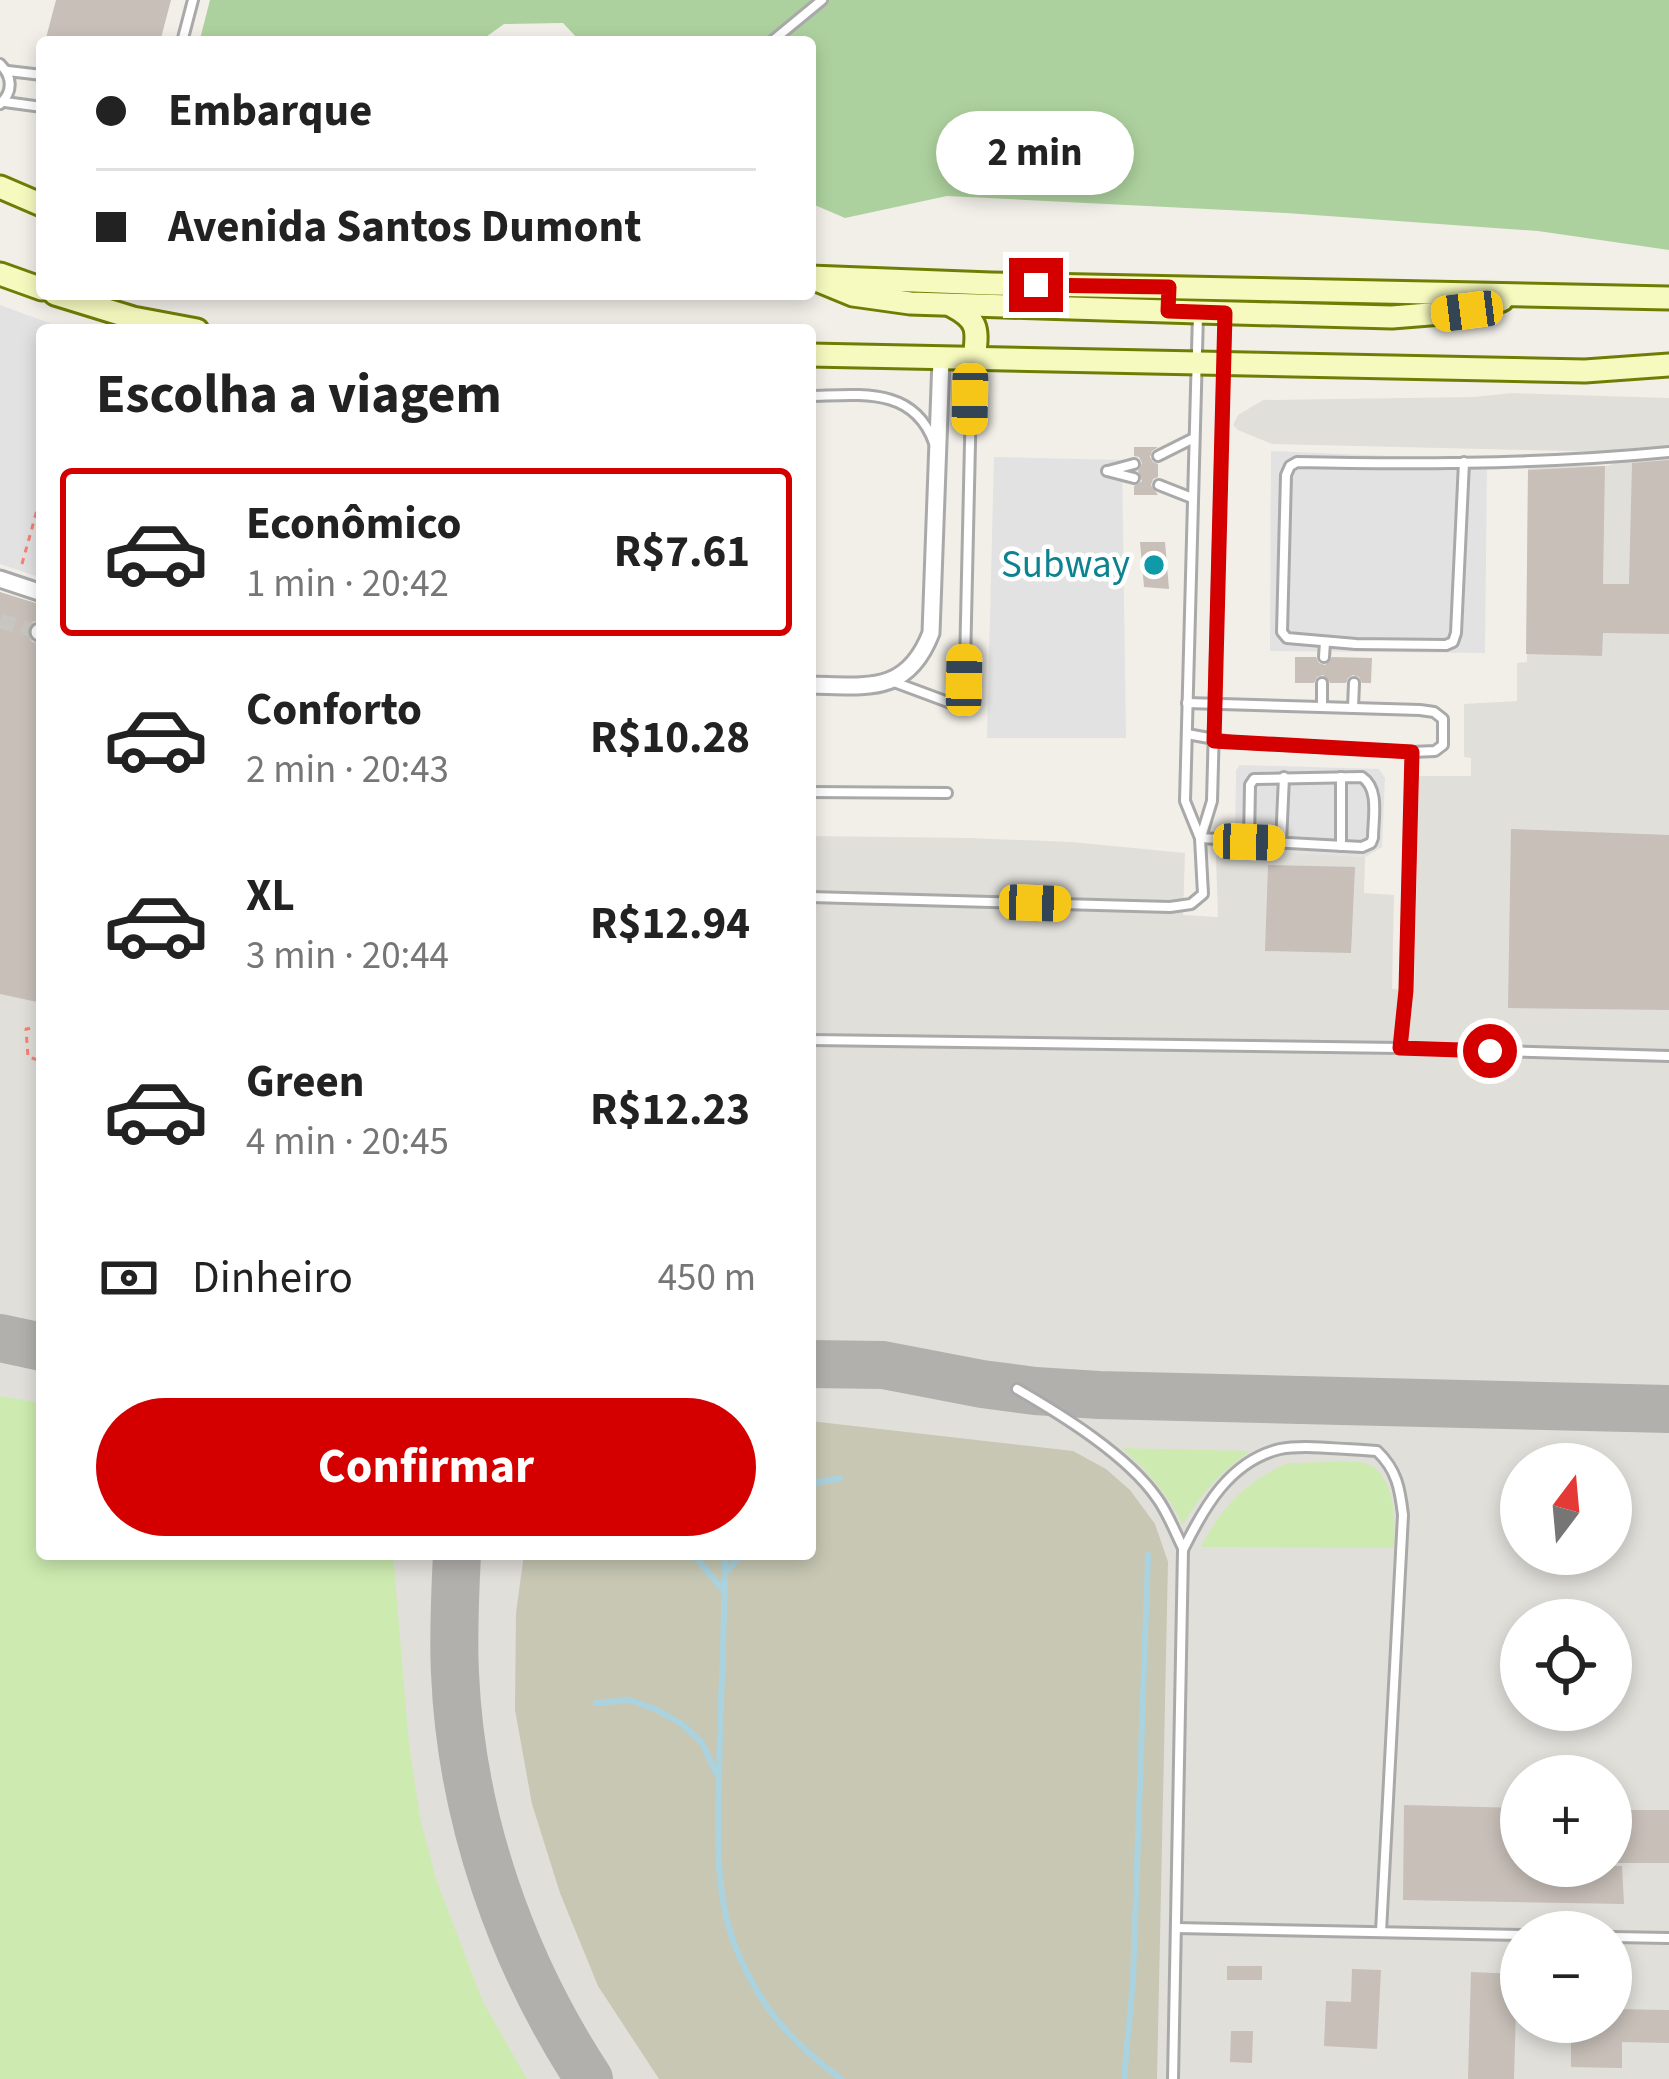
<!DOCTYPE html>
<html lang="pt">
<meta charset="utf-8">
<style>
:root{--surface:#fff;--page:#f6f6f6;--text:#222;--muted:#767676;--line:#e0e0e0;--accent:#d40000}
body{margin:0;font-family:"Source Sans 3",sans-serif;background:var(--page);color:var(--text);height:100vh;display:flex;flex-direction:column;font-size:45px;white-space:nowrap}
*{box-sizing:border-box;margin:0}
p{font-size:39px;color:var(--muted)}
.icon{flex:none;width:66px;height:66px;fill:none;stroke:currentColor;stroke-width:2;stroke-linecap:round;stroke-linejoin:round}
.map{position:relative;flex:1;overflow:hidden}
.details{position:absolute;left:36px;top:324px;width:780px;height:1236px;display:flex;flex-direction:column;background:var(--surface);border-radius:12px;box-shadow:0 6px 18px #0003}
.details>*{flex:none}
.banner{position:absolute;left:36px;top:36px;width:780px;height:264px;border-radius:12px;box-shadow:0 6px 18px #0003;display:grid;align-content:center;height:264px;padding:0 60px;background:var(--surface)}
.needle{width:78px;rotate:16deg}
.tools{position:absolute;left:1500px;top:1443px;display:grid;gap:24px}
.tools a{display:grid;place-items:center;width:132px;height:132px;border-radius:50%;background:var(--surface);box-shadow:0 6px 18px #0003;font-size:60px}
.end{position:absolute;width:54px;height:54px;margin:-27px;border:15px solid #d40000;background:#fff;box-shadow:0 0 0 6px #fff}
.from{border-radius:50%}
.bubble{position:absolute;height:84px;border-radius:42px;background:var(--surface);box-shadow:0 6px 18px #0003;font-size:39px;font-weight:700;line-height:84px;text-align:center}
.car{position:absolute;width:36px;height:72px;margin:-36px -18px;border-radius:15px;box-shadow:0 0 9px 3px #0007;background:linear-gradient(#f5c518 24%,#345 0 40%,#f5c518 0 76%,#345 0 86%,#f5c518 0)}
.banner b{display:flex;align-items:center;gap:42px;height:114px;font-size:45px}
.banner b+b{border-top:3px solid var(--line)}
.banner i{width:30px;height:30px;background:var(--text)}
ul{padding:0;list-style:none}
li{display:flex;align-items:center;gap:36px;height:168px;margin:0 24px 18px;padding:0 36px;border:6px solid transparent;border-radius:12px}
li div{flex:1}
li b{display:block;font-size:45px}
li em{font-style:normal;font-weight:700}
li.current{border-color:var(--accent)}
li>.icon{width:108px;height:108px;stroke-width:1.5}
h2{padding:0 60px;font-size:54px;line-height:144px}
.pay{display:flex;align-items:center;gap:30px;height:132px;padding:0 60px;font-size:45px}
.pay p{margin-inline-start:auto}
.cta{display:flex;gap:24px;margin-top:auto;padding:24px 60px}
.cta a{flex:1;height:138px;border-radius:72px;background:var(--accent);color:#fff;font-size:48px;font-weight:700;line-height:138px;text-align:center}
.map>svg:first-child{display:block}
.airport{fill:#e1dfda;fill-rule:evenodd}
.construction{fill:#c7c7b4}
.grass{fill:#cdebb0}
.forest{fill:#add19e}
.parking{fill:#e2e2e2}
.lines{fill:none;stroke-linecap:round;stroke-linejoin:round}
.stream{stroke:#aad3df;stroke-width:6}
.taxiway{stroke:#b1b0ac;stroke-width:48}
.building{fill:#c7bfb8}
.street-tunnel{stroke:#c8c6c1;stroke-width:15;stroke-dasharray:15 8;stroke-linecap:butt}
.lane-casing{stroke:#a9a9a9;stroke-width:14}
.street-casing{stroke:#a9a9a9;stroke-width:21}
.secondary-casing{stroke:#707d05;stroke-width:27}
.path{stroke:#fa8072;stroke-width:3;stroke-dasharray:6 6;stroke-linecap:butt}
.lane{stroke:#fff;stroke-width:8}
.street{stroke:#fff;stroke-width:15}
.secondary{stroke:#f7fabf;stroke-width:21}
.route{stroke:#d40000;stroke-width:15}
.culture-dot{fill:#0f9aa8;stroke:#fff;stroke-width:4.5}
.labels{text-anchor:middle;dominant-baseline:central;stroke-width:9;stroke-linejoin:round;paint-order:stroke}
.culture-label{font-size:39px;fill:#0d838f;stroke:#fff;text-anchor:end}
</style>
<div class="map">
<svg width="1669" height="2079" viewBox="0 0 1669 2079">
<rect width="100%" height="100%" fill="#f2efe9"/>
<path class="airport" d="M 1512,393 L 1669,398 L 1669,2079 L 0,2079 L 0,626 L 42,638 L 42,1554 L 810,1554 L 810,836 L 969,838 L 1072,842 L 1185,853 L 1183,915 L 1218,917 L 1216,856 L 1226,849 L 1365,857 L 1364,893 L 1394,895 L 1392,989 L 1414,990 L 1419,776 L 1471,776 L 1471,758 L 1464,757 L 1464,704 L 1517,701 L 1517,663 L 1527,662 L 1528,465 L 1605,466 L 1613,464 L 1613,452 L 1272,444 L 1238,430 L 1233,425 L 1238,415 L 1263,400 L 1473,397 ZM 1521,1464 L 1611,1464 L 1611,1554 L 1521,1554 ZM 1521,1620 L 1611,1620 L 1611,1710 L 1521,1710 ZM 1521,1776 L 1611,1776 L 1611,1866 L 1521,1866 ZM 1521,1932 L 1611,1932 L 1611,2022 L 1521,2022 Z"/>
<path class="construction" d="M 810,1421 L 1073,1451 L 1106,1469 L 1130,1490 L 1155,1524 L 1168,1562 L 1157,2079 L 659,2079 L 598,1986 L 560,1893 L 532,1804 L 515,1710 L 516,1613 L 524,1554 L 810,1554 Z"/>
<g class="grass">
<path d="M 0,1396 L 42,1403 L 42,1554 L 393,1554 L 409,1744 L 420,1817 L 436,1879 L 483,2002 L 527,2079 L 0,2079 Z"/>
<path d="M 1122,1448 L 1250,1451 C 1222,1472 1199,1494 1183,1525 C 1168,1494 1148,1472 1122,1448 Z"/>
<path d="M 1288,1463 C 1302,1463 1355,1460 1365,1463 C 1397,1474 1395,1521 1394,1548 L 1201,1547 C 1223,1505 1245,1482 1288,1463 Z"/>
</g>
<path class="forest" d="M 210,0 L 1669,0 L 1669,250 L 1538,231 L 1286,213 L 947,196 L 845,218 L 810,203 L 810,42 L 581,42 L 563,23 L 504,24 L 479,42 L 203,42 L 200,39 Z"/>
<g class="parking">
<path d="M 0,305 L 68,330 L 42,330 L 42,578 L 0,564 Z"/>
<path d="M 1271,451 L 1487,460 L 1485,653 L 1270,651 Z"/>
<path d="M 994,457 L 1122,460 L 1126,738 L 987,738 Z"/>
<path d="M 1240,765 L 1379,769 L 1385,778 L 1382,847 L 1365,857 L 1235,850 L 1236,770 Z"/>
</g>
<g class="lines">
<g class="stream">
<path d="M 810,1484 L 840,1478"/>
<path d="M 693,1554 L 724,1591"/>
<path d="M 725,1554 C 725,1628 720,1702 719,1777 C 718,1819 716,1864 724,1906 C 730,1944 751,1985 773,2015 C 792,2040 816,2060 841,2079"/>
<path d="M 725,1573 L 742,1554"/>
<path d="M 596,1703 L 630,1700 L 657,1710 L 682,1724 L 702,1743 L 716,1773"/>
<path d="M 1124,2079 L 1133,1980 L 1148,1555"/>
</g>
<g class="taxiway">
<path d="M 0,1338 L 42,1347"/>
<path d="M 810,1364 L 883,1365 L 982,1384 L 1035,1391 L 1099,1395 L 1669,1409"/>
<path d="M 457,1554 C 455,1594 453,1634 455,1673 C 461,1817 511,1960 589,2079"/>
</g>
</g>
<g class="building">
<path d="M 56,0 L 171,0 L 160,42 L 45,42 Z"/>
<path d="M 1134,447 L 1158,447 L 1152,451 L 1150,457 L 1153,462 L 1158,464 L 1158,477 L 1153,479 L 1151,485 L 1158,495 L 1134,495 L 1134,486 L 1142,481 L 1138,471 L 1142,463 L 1139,457 L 1134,456 Z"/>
<path d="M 1669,460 L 1669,634 L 1603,633 L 1602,656 L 1526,654 L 1528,470 L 1605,466 L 1603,584 L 1629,584 L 1632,463 Z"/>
<path d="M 1140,542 L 1165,542 L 1169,589 L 1144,587 Z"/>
<path d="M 0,592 L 42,605 L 42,620 L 32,622 L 27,631 L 32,642 L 42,644 L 42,1003 L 0,994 Z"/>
<path d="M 1295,657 L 1316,657 L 1319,663 L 1325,665 L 1332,657 L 1372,658 L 1371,683 L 1362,683 L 1359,677 L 1353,675 L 1348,678 L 1346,683 L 1330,683 L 1323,675 L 1317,677 L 1314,683 L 1295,683 Z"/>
<path d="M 1511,829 L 1669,835 L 1669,1010 L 1508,1008 Z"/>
<path d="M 1268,865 L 1355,867 L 1351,953 L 1265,951 Z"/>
<path d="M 1404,1805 L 1521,1808 L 1521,1866 L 1622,1866 L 1624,1904 L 1403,1900 Z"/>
<rect x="1611" y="1810" width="58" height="53"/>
<rect x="1227" y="1966" width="35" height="14"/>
<path d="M 1352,1969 L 1381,1970 L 1377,2049 L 1324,2046 L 1326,2001 L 1351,2002 Z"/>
<path d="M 1471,1972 L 1517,1974 L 1514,2079 L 1468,2079 Z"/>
<path d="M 1611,2009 L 1669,2010 L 1669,2043 L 1622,2042 L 1622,2068 L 1571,2067 L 1571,2022 L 1611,2022 Z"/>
<path d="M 1231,2031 L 1253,2031 L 1252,2063 L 1230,2062 Z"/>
</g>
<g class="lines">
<path class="street-tunnel" d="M 0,621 L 39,632"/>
<g class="lane-casing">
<g id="lane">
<path d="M 182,42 L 193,0"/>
<path d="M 771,42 L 822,0"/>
<path d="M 0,64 C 13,77 13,92 0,104"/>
<path d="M 8,71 L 42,75"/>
<path d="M 5,102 L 42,107"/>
<path d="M 810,396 C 859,395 914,386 934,443"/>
<path d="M 1158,456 L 1192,439"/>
<path d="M 1464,462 L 1456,633 L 1453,642 L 1446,645 L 1356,644 L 1287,638 L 1282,632 L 1286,475 L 1290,466 L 1297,462 C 1421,465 1546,464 1669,452"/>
<path d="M 1107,471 L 1134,478"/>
<path d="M 1108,471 L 1134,464"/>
<path d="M 1159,485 L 1192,498"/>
<path d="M 1324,657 L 1325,642"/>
<path d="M 894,682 L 964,708 L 971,399 L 974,360"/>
<path d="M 1322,707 L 1322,683"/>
<path d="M 1353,708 L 1354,683"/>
<path d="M 1187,734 L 1231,742 L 1412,752 L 1435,751 L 1443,745 L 1443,719 L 1434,712 L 1420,710 L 1187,703"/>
<path d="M 1341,777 L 1341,846"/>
<path d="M 810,792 L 947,793"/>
<path d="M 1201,837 L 1212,801 L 1225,313"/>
<path d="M 1200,838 L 1362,847 L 1371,843 L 1373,838 C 1373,818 1380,789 1362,777 L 1254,779 L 1250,785 L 1249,842"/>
<path d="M 1281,843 L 1284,777"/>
<path d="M 810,897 L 1170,907 L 1191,904 L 1203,894 L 1200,838 L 1185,801 L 1198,314"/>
<path d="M 810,1040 L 1400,1048 L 1669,1056"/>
<path d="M 1400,1048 L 1406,990 L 1412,752"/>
<path d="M 1017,1389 C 1062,1415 1127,1455 1157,1498 C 1168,1513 1175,1532 1183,1548"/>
<path d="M 1176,1928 L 1521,1935"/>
<path d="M 1611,1937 L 1669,1938"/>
<path d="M 1173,2079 L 1183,1550 C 1204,1507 1230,1461 1280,1449 C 1305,1444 1350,1450 1377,1451 C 1397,1470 1400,1489 1403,1515 L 1381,1932"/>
</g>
</g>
<g class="street-casing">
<g id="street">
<path d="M 0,579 L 42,593"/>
<path d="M 39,632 L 42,632"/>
<path d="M 810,685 C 867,686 907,695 931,633 L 941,359"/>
</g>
</g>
<g class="secondary-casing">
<g id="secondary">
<path d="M 0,187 L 42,205"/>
<path d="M 0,274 L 42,289"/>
<path d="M 810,277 L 991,284 L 1669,298"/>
<path d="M 819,281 L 853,295 L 910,303 L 1198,312 L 1392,317 L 1467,311 L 1502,300"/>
<path d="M 55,294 L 133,318 L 197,330"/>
<path d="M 952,306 C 979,320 978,330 974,359"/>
<path d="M 810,355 L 1585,371 L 1669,365"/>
</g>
</g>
<g class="path">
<path d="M 22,564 L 42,492"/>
<path d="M 42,1027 L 26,1029 L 28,1057 L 42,1061"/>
</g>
<use href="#lane" class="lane"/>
<use href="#street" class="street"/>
<use href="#secondary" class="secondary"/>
</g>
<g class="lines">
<path class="route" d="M 1036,285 L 1169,287 L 1168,311 L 1225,313 L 1214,741 L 1412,752 L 1406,990 L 1400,1048 L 1490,1051"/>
</g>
<circle class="culture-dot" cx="1154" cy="565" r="12"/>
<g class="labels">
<g class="culture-label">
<text x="1130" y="565">Subway</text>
</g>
</g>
</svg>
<div class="tools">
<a><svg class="needle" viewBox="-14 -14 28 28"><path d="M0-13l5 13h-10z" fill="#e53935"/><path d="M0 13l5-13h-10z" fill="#767676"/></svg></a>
<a><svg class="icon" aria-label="locate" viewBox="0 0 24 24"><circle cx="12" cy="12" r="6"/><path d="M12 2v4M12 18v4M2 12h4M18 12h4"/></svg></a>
<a>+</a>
<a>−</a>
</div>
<i class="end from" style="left:1490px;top:1051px"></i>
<i class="end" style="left:1036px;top:285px"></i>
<div class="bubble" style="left:936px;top:111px;width:198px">2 min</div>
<i class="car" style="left:1467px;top:311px;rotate:263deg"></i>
<i class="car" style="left:970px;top:399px;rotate:181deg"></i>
<i class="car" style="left:964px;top:680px;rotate:1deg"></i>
<i class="car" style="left:1249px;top:842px;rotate:92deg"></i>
<i class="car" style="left:1035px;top:903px;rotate:92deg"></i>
<div class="banner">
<b><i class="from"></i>Embarque</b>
<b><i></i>Avenida Santos Dumont</b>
</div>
<section class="details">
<h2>Escolha a viagem</h2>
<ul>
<li class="current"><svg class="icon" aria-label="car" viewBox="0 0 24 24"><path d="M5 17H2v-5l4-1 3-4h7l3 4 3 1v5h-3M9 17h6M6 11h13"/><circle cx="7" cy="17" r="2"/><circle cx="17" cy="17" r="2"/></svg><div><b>Econômico</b><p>1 min · 20:42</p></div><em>R$7.61</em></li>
<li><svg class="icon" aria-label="car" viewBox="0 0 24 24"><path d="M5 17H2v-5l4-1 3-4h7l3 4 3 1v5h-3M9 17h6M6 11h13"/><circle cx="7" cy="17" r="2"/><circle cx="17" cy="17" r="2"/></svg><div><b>Conforto</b><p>2 min · 20:43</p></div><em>R$10.28</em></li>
<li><svg class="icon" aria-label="car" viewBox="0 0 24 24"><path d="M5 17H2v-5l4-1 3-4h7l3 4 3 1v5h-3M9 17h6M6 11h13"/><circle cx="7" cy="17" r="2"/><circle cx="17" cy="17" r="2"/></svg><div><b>XL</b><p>3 min · 20:44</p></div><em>R$12.94</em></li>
<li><svg class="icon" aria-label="car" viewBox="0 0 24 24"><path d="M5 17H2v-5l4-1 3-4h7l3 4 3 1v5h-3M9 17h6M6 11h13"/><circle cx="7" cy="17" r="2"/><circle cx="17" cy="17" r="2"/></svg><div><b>Green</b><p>4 min · 20:45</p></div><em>R$12.23</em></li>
</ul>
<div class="pay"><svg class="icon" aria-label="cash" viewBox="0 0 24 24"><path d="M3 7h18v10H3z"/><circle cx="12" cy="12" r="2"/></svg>Dinheiro<p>450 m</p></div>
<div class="cta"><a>Confirmar</a></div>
</section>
</div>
